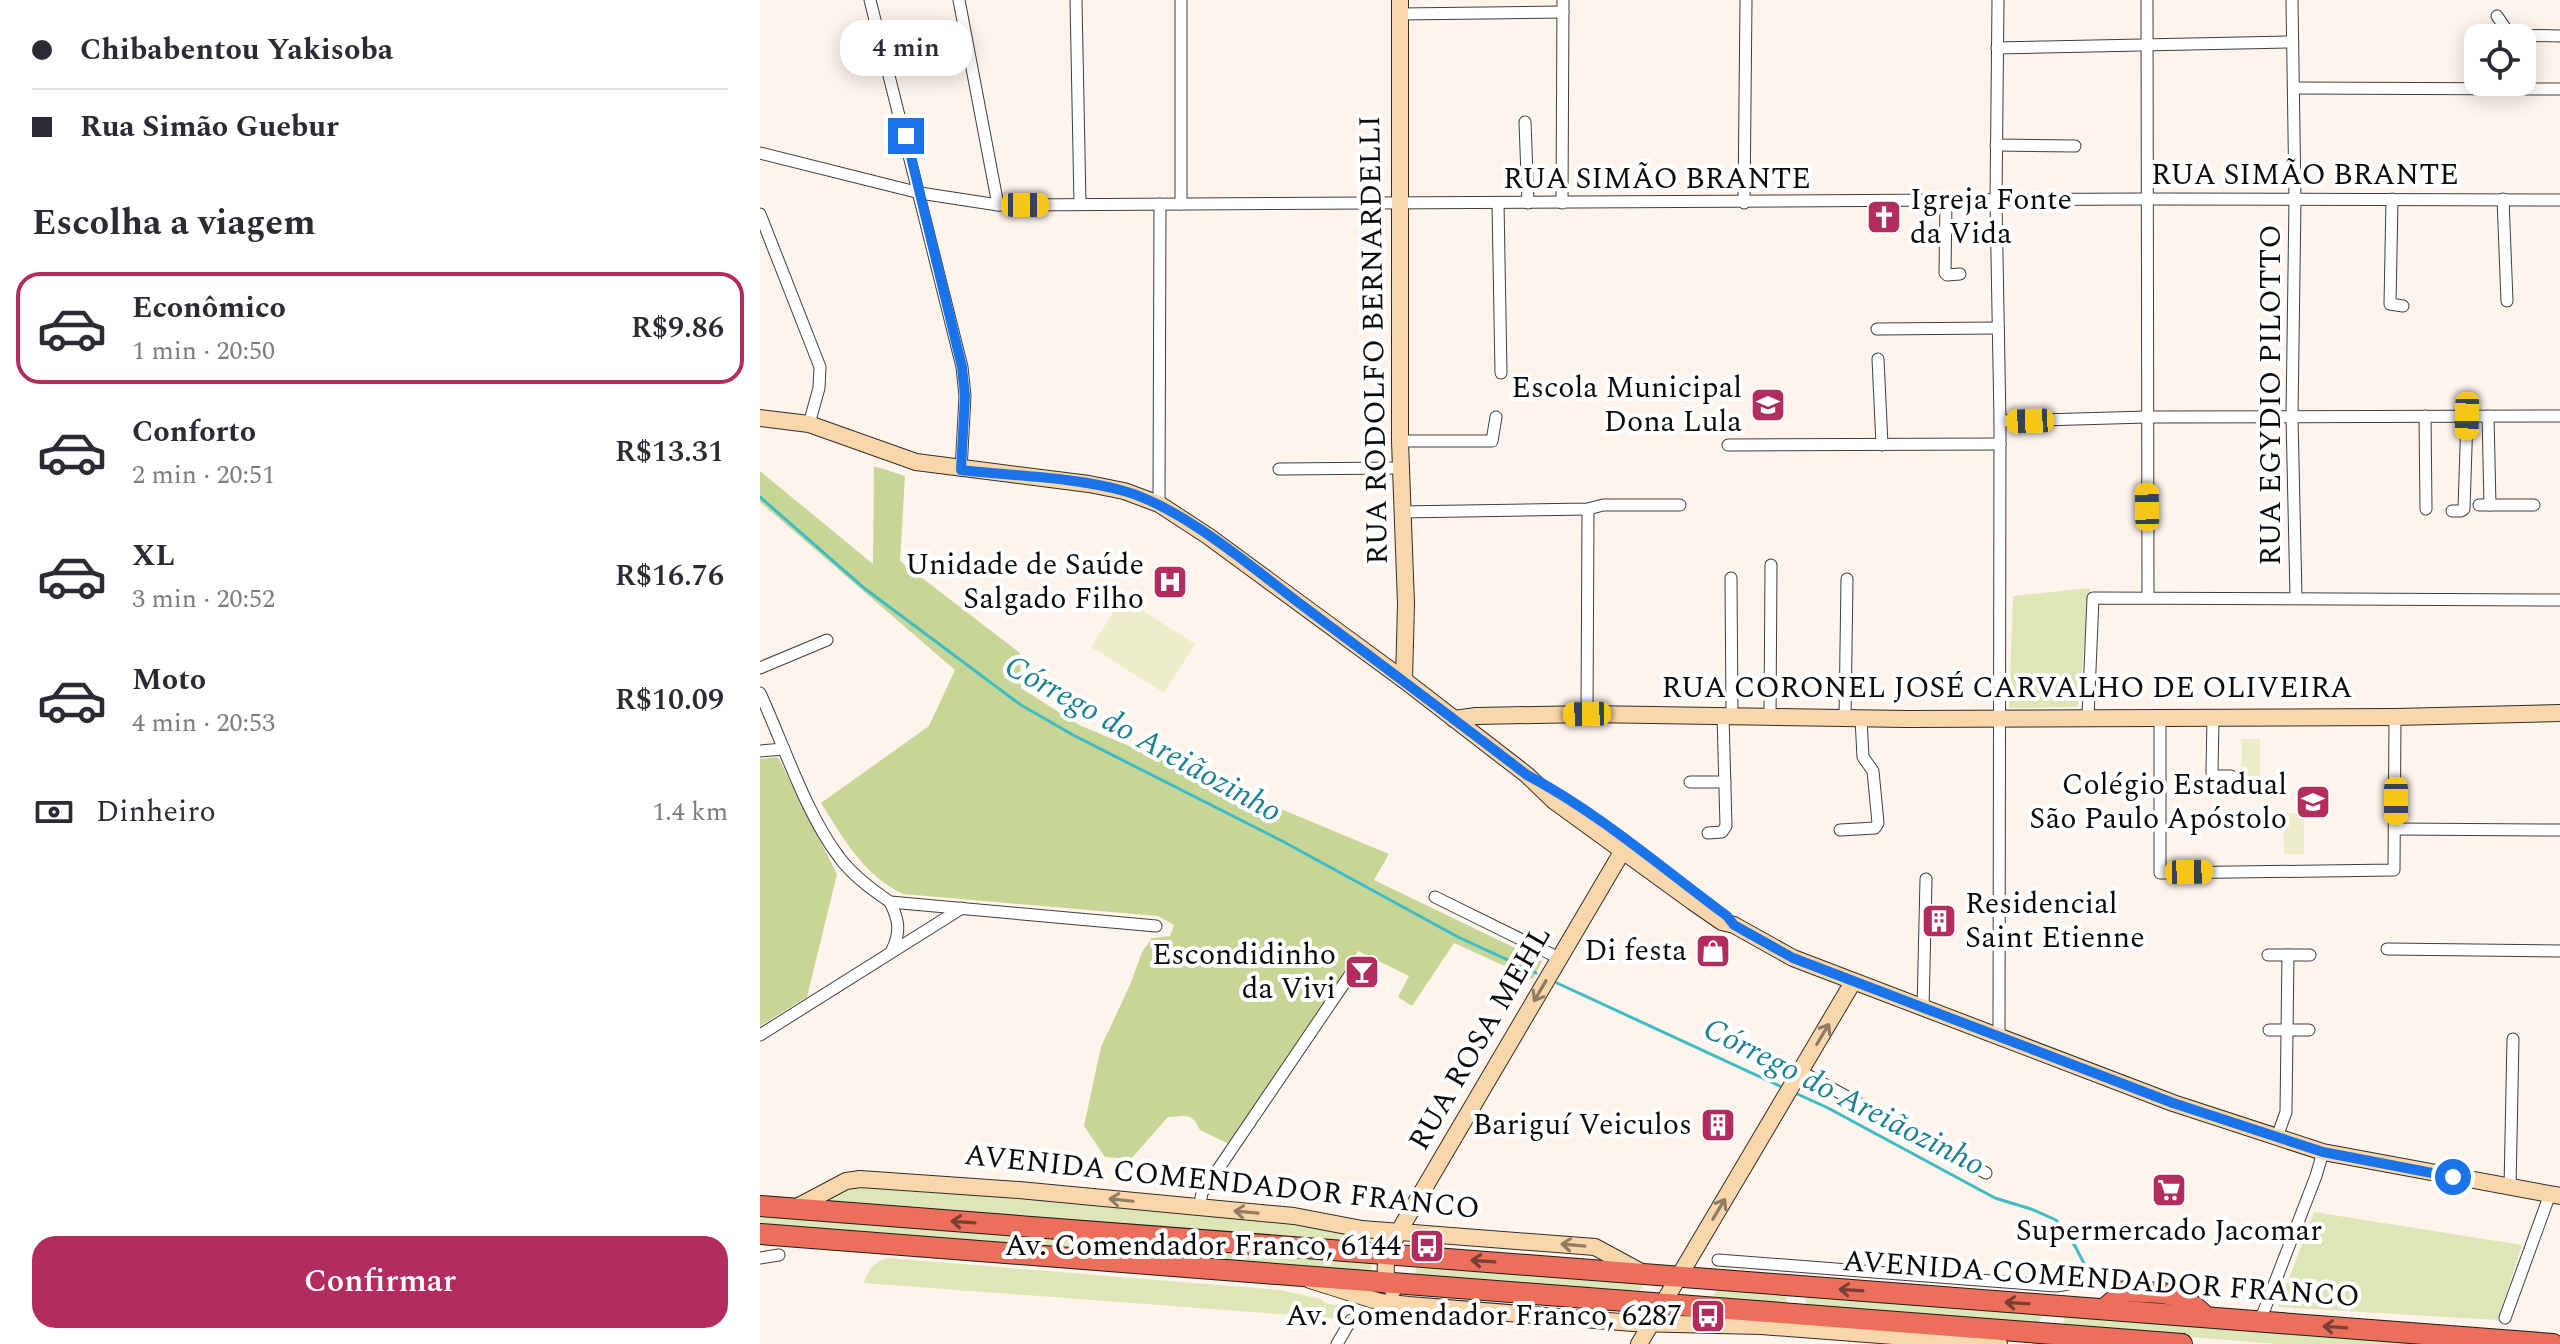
<!DOCTYPE html>
<html lang="pt">
<meta charset="utf-8">
<style>
:root{--surface:#fff;--page:#f2f2f3;--text:#2b2b33;--muted:#7c7c81;--line:#e1e1e2;--accent:#b32c5e}
body{margin:0;font-family:Spectral,serif;background:var(--page);color:var(--text);height:100vh;display:flex;flex-direction:column;font-size:30px;white-space:nowrap}
*{box-sizing:border-box;margin:0}
p{font-size:26px;color:var(--muted)}
.icon{flex:none;width:44px;height:44px;fill:none;stroke:currentColor;stroke-width:2;stroke-linecap:round;stroke-linejoin:round}
.map{position:relative;flex:1;overflow:hidden}
.details{display:flex;flex-direction:column;background:var(--surface);width:760px}
.details>*{flex:none}
.banner{display:grid;align-content:center;height:176px;padding:0 32px;background:var(--surface)}
.fabs{position:absolute;left:1704px;top:24px;display:grid;gap:16px}
.fabs a{display:grid;place-items:center;width:72px;height:72px;border-radius:16px;background:var(--surface);box-shadow:0 4px 20px #0003;font-size:40px}
.end{position:absolute;width:36px;height:36px;margin:-18px;border:10px solid #1a73e8;background:#fff;box-shadow:0 0 0 4px #fff}
.from{border-radius:50%}
.bubble{position:absolute;height:56px;border-radius:24px;background:var(--surface);box-shadow:0 4px 20px #0003;font-size:26px;font-weight:600;line-height:56px;text-align:center}
.car{position:absolute;width:24px;height:48px;margin:-24px -12px;border-radius:10px;box-shadow:0 0 6px 2px #0007;background:linear-gradient(#f5c518 24%,#345 0 40%,#f5c518 0 76%,#345 0 86%,#f5c518 0)}
.banner b{display:flex;align-items:center;gap:28px;height:76px;font-size:30px}
.banner b+b{border-top:2px solid var(--line)}
.banner i{width:20px;height:20px;background:var(--text)}
ul{padding:0;list-style:none}
li{display:flex;align-items:center;gap:24px;height:112px;margin:0 16px 12px;padding:0 16px;border:4px solid transparent;border-radius:24px}
li div{flex:1}
li b{display:block;font-size:30px}
li em{font-style:normal;font-weight:600}
li.selected{border-color:var(--accent)}
li>.icon{width:72px;height:72px;stroke-width:1.5}
h2{padding:0 32px;font-size:36px;line-height:96px}
.pay{display:flex;align-items:center;gap:20px;height:88px;padding:0 32px;font-size:30px}
.pay p{margin-inline-start:auto}
.primary-button{display:flex;gap:16px;margin-top:auto;padding:16px 32px}
.primary-button a{flex:1;height:92px;border-radius:24px;background:var(--accent);color:#fff;font-size:32px;font-weight:600;line-height:92px;text-align:center}
main{display:flex;flex:1;min-height:0}
.map>svg:first-child{display:block}
.green{fill:#dee6b7}
.forest{fill:#c7d697}
.pitch{fill:#edeec9}
.lines{fill:none;stroke-linecap:round;stroke-linejoin:round}
.stream{stroke:#3ebbc5;stroke-width:3}
.street-casing{stroke:#3f3f3f;stroke-width:13}
.secondary-casing{stroke:#2e2e2e;stroke-width:18}
.highway-casing{stroke:#1d1d1d;stroke-width:22}
.street{stroke:#fff;stroke-width:11}
.secondary{stroke:#fad7aa;stroke-width:16}
.highway{stroke:#ec6f5b;stroke-width:20}
.oneway{stroke:#8f7c63}
.oneway2{stroke:#7c3e34}
.route{stroke:#1a73e8;stroke-width:10}
.labels{text-anchor:middle;dominant-baseline:central;stroke-width:8;stroke-linejoin:round;paint-order:stroke}
.street-label{font-size:30px;fill:#0c0c0c;stroke:#fff}
.poi-label{font-size:30px;fill:#0c0c0c;stroke:#fff;text-anchor:end}
.water-label{font-size:32px;font-style:italic;fill:#1b828f;stroke:#fff}
</style>
<main>
<section class="details">
<div class="banner">
<b><i class="from"></i>Chibabentou Yakisoba</b>
<b><i></i>Rua Simão Guebur</b>
</div>
<h2>Escolha a viagem</h2>
<ul>
<li class="selected"><svg class="icon" aria-label="car" viewBox="0 0 24 24"><path d="M5 17H2v-5l4-1 3-4h7l3 4 3 1v5h-3M9 17h6M6 11h13"/><circle cx="7" cy="17" r="2"/><circle cx="17" cy="17" r="2"/></svg><div><b>Econômico</b><p>1 min · 20:50</p></div><em>R$9.86</em></li>
<li><svg class="icon" aria-label="car" viewBox="0 0 24 24"><path d="M5 17H2v-5l4-1 3-4h7l3 4 3 1v5h-3M9 17h6M6 11h13"/><circle cx="7" cy="17" r="2"/><circle cx="17" cy="17" r="2"/></svg><div><b>Conforto</b><p>2 min · 20:51</p></div><em>R$13.31</em></li>
<li><svg class="icon" aria-label="car" viewBox="0 0 24 24"><path d="M5 17H2v-5l4-1 3-4h7l3 4 3 1v5h-3M9 17h6M6 11h13"/><circle cx="7" cy="17" r="2"/><circle cx="17" cy="17" r="2"/></svg><div><b>XL</b><p>3 min · 20:52</p></div><em>R$16.76</em></li>
<li><svg class="icon" aria-label="car" viewBox="0 0 24 24"><path d="M5 17H2v-5l4-1 3-4h7l3 4 3 1v5h-3M9 17h6M6 11h13"/><circle cx="7" cy="17" r="2"/><circle cx="17" cy="17" r="2"/></svg><div><b>Moto</b><p>4 min · 20:53</p></div><em>R$10.09</em></li>
</ul>
<div class="pay"><svg class="icon" aria-label="cash" viewBox="0 0 24 24"><path d="M3 7h18v10H3z"/><circle cx="12" cy="12" r="2"/></svg>Dinheiro<p>1.4 km</p></div>
<div class="primary-button"><a>Confirmar</a></div>
</section>
<div class="map">
<svg width="1800" height="1344" viewBox="0 0 1800 1344">
<rect width="100%" height="100%" fill="#fef4eb"/>
<g class="green">
<path d="M 1330,588 L 1318,707 L 1249,708 L 1253,596 Z"/>
<path d="M 90,1183 L 429,1208 L 617,1235 L 615,1247 L 62,1203 Z"/>
<path d="M 1554,1212 L 1762,1245 L 1738,1320 L 1518,1307 Z"/>
<path d="M 0,1213 L 266,1235 L 265,1245 L 0,1230 Z"/>
<path d="M 277,1238 L 612,1259 L 611,1275 L 275,1248 L 274,1243 Z"/>
<path d="M 128,1258 L 520,1290 L 561,1299 L 565,1303 L 584,1307 L 573,1318 L 104,1283 C 108,1269 114,1262 128,1258 Z"/>
<path d="M 657,1263 L 885,1282 L 877,1295 L 654,1279 Z"/>
<path d="M 959,1287 L 1029,1294 L 1026,1298 L 1028,1306 L 950,1301 Z"/>
<path d="M 1047,1294 L 1280,1314 L 1281,1318 L 1276,1326 L 1047,1307 L 1045,1298 Z"/>
<path d="M 1305,1314 L 1678,1344 L 1518,1344 L 1300,1327 L 1304,1324 Z"/>
</g>
<g class="forest">
<path d="M 114,466 L 145,476 L 140,561 L 260,653 L 261,688 L 319,725 L 629,854 L 614,880 L 782,961 L 773,979 L 694,943 L 652,1006 L 638,997 L 649,976 L 598,951 L 469,1144 L 440,1130 C 432,1112 426,1116 408,1117 L 371,1159 L 345,1157 L 324,1126 L 341,1047 L 370,985 L 382,952 L 392,938 L 410,936 L 414,925 L 398,916 L 143,894 C 103,875 84,839 61,803 L 169,726 L 195,670 L 0,502 L 0,471 L 113,564 Z"/>
<path d="M 18,757 L 77,874 L 47,997 L 0,1026 L 0,759 Z"/>
</g>
<g class="pitch">
<path d="M 363,598 L 435,644 L 404,693 L 331,647 Z"/>
<path d="M 1481,739 L 1500,739 L 1500,782 L 1482,782 Z"/>
<path d="M 1523,813 L 1544,813 L 1544,854 L 1524,854 Z"/>
</g>
<g class="lines">
<g class="stream">
<path d="M 0,497 L 104,588 L 261,705 L 313,735 L 524,842 L 698,937 L 776,973"/>
<path d="M 797,983 L 1022,1087"/>
<path d="M 1033,1092 L 1068,1108 L 1235,1198 L 1271,1209 L 1296,1220 L 1315,1246 L 1329,1273"/>
</g>
<g class="street-casing">
<g id="street">
<path d="M 110,0 L 202,367 L 205,396 L 201,470"/>
<path d="M 199,0 L 238,205"/>
<path d="M 316,0 L 320,204"/>
<path d="M 421,0 L 421,204"/>
<path d="M 1238,0 L 1236,201 L 1240,421 L 1239,1037"/>
<path d="M 1387,0 L 1388,597"/>
<path d="M 1532,0 L 1535,199 L 1532,417 L 1536,597"/>
<path d="M 640,14 L 803,12"/>
<path d="M 1737,16 L 1750,35 L 1800,36"/>
<path d="M 1237,48 L 1532,42"/>
<path d="M 1534,88 L 1800,89"/>
<path d="M 765,122 L 768,203"/>
<path d="M 1236,145 L 1315,146"/>
<path d="M 0,153 L 160,193 L 238,205 L 1388,199 L 1800,200"/>
<path d="M 1632,199 L 1630,304 L 1643,306"/>
<path d="M 1743,199 L 1747,301"/>
<path d="M 1186,202 L 1185,273 L 1187,275 L 1200,274"/>
<path d="M 738,203 L 741,373"/>
<path d="M 802,203 L 803,0"/>
<path d="M 984,203 L 986,0"/>
<path d="M 0,214 L 60,367 L 59,388 L 49,424"/>
<path d="M 1117,329 L 1238,328"/>
<path d="M 1118,359 L 1122,445"/>
<path d="M 1665,416 L 1666,509"/>
<path d="M 1728,416 L 1730,505"/>
<path d="M 1240,421 L 1387,417 L 1800,416"/>
<path d="M 640,441 L 732,441 L 736,417"/>
<path d="M 968,445 L 1240,444"/>
<path d="M 519,469 L 640,468"/>
<path d="M 399,504 L 400,204"/>
<path d="M 1719,505 L 1774,505"/>
<path d="M 1692,511 L 1701,511 L 1704,509 L 1707,416"/>
<path d="M 641,512 L 828,509 L 843,505 L 920,505"/>
<path d="M 971,578 L 972,716"/>
<path d="M 0,668 L 67,640"/>
<path d="M 0,693 C 23,743 46,814 79,857 C 92,875 111,889 130,902 L 396,926"/>
<path d="M 827,714 L 828,509"/>
<path d="M 1010,717 L 1011,565"/>
<path d="M 1328,717 L 1333,598 L 1800,600"/>
<path d="M 1085,718 L 1087,579"/>
<path d="M 1400,718 L 1400,873 L 1634,870 L 1635,717"/>
<path d="M 1453,718 L 1452,773 L 1456,776 L 1471,776"/>
<path d="M 0,751 L 24,749"/>
<path d="M 930,782 L 965,782"/>
<path d="M 1636,829 L 1800,830"/>
<path d="M 1080,830 L 1115,828 L 1118,823 L 1113,771 L 1103,757 L 1101,718"/>
<path d="M 948,833 L 962,832 L 966,826 L 963,716"/>
<path d="M 675,897 L 799,958"/>
<path d="M 130,902 C 139,920 141,932 132,950"/>
<path d="M 1627,949 L 1800,951"/>
<path d="M 1508,955 L 1550,955"/>
<path d="M 1163,1009 L 1166,879"/>
<path d="M 1509,1030 L 1549,1030"/>
<path d="M 0,1035 L 202,908"/>
<path d="M 1040,1071 L 1226,1173"/>
<path d="M 1517,1137 L 1526,1112 L 1528,955"/>
<path d="M 1750,1188 L 1753,1039"/>
<path d="M 439,1208 L 442,1193 L 598,963"/>
<path d="M 0,1258 L 19,1255"/>
<path d="M 958,1260 L 1296,1286 C 1331,1282 1331,1268 1365,1291"/>
<path d="M 1745,1318 L 1790,1194"/>
<path d="M 1500,1321 L 1556,1176 L 1563,1152"/>
<path d="M 577,1344 L 591,1320"/>
</g>
</g>
<g class="secondary-casing">
<g id="secondary">
<path d="M 640,0 L 640,441 L 646,604 L 644,680"/>
<path d="M 0,418 L 49,424 L 156,462 L 329,484 L 364,491 L 399,504 L 448,536 L 644,680 L 767,775 L 794,801 L 933,902 L 962,922 L 974,925 L 1033,958 L 1413,1103 L 1563,1152 L 1800,1196"/>
<path d="M 694,719 L 716,716 L 827,714 L 1146,719 L 1635,717 L 1800,713"/>
<path d="M 35,1208 L 86,1181 L 100,1179 L 259,1190 L 534,1216 L 602,1229 L 835,1247 L 883,1273"/>
<path d="M 550,1280 L 620,1302 L 649,1305 L 873,1323 L 1001,1326 L 1239,1344"/>
<path d="M 633,1290 C 618,1270 629,1251 639,1231 L 862,852 L 869,848"/>
<path d="M 879,1344 L 1093,982"/>
</g>
</g>
<g class="highway-casing">
<g id="highway">
<path d="M 0,1206 L 1793,1344"/>
<path d="M 0,1234 L 1422,1344"/>
<path d="M 1344,1309 L 1365,1291 C 1404,1294 1418,1288 1446,1317"/>
</g>
</g>
<use href="#street" class="street"/>
<use href="#secondary" class="secondary"/>
<use href="#highway" class="highway"/>
</g>
<defs><path id="oneway-shaft" d="M-6 0H5M1.5-3L5.5 0L1.5 3" fill="none" stroke-width="1.6" stroke-linecap="round" stroke-linejoin="round" transform="scale(2)"/></defs>
<g class="oneway">
<use href="#oneway-shaft" transform="translate(780 991) rotate(120)"/>
<use href="#oneway-shaft" transform="translate(1063 1034) rotate(-59)"/>
<use href="#oneway-shaft" transform="translate(361 1200) rotate(-174)"/>
<use href="#oneway-shaft" transform="translate(959 1209) rotate(-59)"/>
<use href="#oneway-shaft" transform="translate(486 1212) rotate(-175)"/>
<use href="#oneway-shaft" transform="translate(813 1245) rotate(-175)"/>
</g>
<g class="oneway2">
<use href="#oneway-shaft" transform="translate(203 1222) rotate(-176)"/>
<use href="#oneway-shaft" transform="translate(723 1261) rotate(-176)"/>
<use href="#oneway-shaft" transform="translate(1091 1290) rotate(-176)"/>
<use href="#oneway-shaft" transform="translate(1257 1303) rotate(-176)"/>
<use href="#oneway-shaft" transform="translate(1575 1327) rotate(-176)"/>
</g>
<g class="lines">
<path class="route" d="M 146,136 L 202,367 L 205,396 L 201,470 C 252,476 315,477 364,491 C 422,507 494,569 543,606 C 618,662 693,718 767,775 C 839,813 902,868 967,916 L 974,925 L 1033,958 L 1413,1103 L 1563,1152 L 1693,1177"/>
</g>
<defs>
<g id="church-square" transform="scale(1.8)"><rect x="-9" y="-9" width="18" height="18" rx="4" fill="#b32c5e" stroke="#fff"/><path d="M-1.2-6h2.4v3.5h3.3v2.4h-3.3V6h-2.4V-.1h-3.3v-2.4h3.3Z" fill="#fff"/></g>
<g id="school-square" transform="scale(1.8)"><rect x="-9" y="-9" width="18" height="18" rx="4" fill="#b32c5e" stroke="#fff"/><path d="M0-5L7-2L0 1L-7-2ZM-4 1L0 2.5L4 1V4Q0 6-4 4Z" fill="#fff"/></g>
<g id="hospital-square" transform="scale(1.8)"><rect x="-9" y="-9" width="18" height="18" rx="4" fill="#b32c5e" stroke="#fff"/><path d="M-5-5h3v3.5h4V-5h3V5h-3V1.5h-4V5h-3Z" fill="#fff"/></g>
<g id="building-square" transform="scale(1.8)"><rect x="-9" y="-9" width="18" height="18" rx="4" fill="#b32c5e" stroke="#fff"/><path d="M-4-6H4V6H1V3H-1V6H-4ZM-2.5-4.3h1.7v1.8h-1.7ZM.8-4.3h1.7v1.8H.8ZM-2.5-1h1.7V.8h-1.7ZM.8-1h1.7V.8H.8Z" fill="#fff"/></g>
<g id="shop-square" transform="scale(1.8)"><rect x="-9" y="-9" width="18" height="18" rx="4" fill="#b32c5e" stroke="#fff"/><path d="M-5-2.5h2.3a2.7 3.5 0 0 1 5.4 0H5L5.5 6h-11ZM-1.5-2.5h3a1.5 2.3 0 0 0-3 0Z" fill="#fff"/></g>
<g id="bar-square" transform="scale(1.8)"><rect x="-9" y="-9" width="18" height="18" rx="4" fill="#b32c5e" stroke="#fff"/><path d="M-6-5H6L.8 .8V4.5H3.5V6h-7V4.5H-.8V.8Z" fill="#fff"/></g>
<g id="supermarket-square" transform="scale(1.8)"><rect x="-9" y="-9" width="18" height="18" rx="4" fill="#b32c5e" stroke="#fff"/><path d="M-6-5.5h2.5l.6 2H6L4.5 2H-2.5L-4.4-4H-6ZM-1.5 3.2a1.3 1.3 0 1 0 .1 0ZM3 3.2a1.3 1.3 0 1 0 .1 0Z" fill="#fff"/></g>
<g id="bus-square" transform="scale(1.8)"><rect x="-9" y="-9" width="18" height="18" rx="4" fill="#b32c5e" stroke="#fff"/><path d="M-5-6H5V4H4V6H2V4H-2V6H-4V4H-5ZM-3.5-4V0h7V-4ZM-3.5 1.2v1.5H-2V1.2ZM2 1.2v1.5H3.5V1.2Z" fill="#fff"/></g>
</defs>
<g fill-rule="evenodd">
<use href="#church-square" x="1124" y="217"/>
<use href="#school-square" x="1008" y="405"/>
<use href="#hospital-square" x="410" y="582"/>
<use href="#school-square" x="1553" y="802"/>
<use href="#building-square" x="1179" y="921"/>
<use href="#shop-square" x="953" y="951"/>
<use href="#bar-square" x="602" y="972"/>
<use href="#building-square" x="958" y="1125"/>
<use href="#supermarket-square" x="1409" y="1190"/>
<use href="#bus-square" x="667" y="1246"/>
<use href="#bus-square" x="948" y="1316"/>
</g>
<g class="labels">
<g class="street-label">
<text x="1545" y="175">RUA SIMÃO BRANTE</text>
<text x="897" y="179">RUA SIMÃO BRANTE</text>
<text transform="translate(614 340) rotate(-91)">RUA RODOLFO BERNARDELLI</text>
<text transform="translate(1511 395) rotate(-90)">RUA EGYDIO PILOTTO</text>
<text x="1247" y="688">RUA CORONEL JOSÉ CARVALHO DE OLIVEIRA</text>
<text transform="translate(720 1038) rotate(-60)">RUA ROSA MEHL</text>
<text transform="translate(462 1182) rotate(6)">AVENIDA COMENDADOR FRANCO</text>
<text transform="translate(1341 1279) rotate(4)">AVENIDA COMENDADOR FRANCO</text>
</g>
<g class="poi-label">
<text x="1150" y="200" text-anchor="start">Igreja Fonte<tspan x="1150" dy="34">da Vida</tspan></text>
<text x="982" y="388">Escola Municipal<tspan x="982" dy="34">Dona Lula</tspan></text>
<text x="384" y="565">Unidade de Saúde<tspan x="384" dy="34">Salgado Filho</tspan></text>
<text x="1527" y="785">Colégio Estadual<tspan x="1527" dy="34">São Paulo Apóstolo</tspan></text>
<text x="1205" y="904" text-anchor="start">Residencial<tspan x="1205" dy="34">Saint Etienne</tspan></text>
<text x="927" y="951">Di festa</text>
<text x="576" y="955">Escondidinho<tspan x="576" dy="34">da Vivi</tspan></text>
<text x="932" y="1125">Bariguí Veiculos</text>
<text x="1409" y="1231" text-anchor="middle">Supermercado Jacomar</text>
<text x="641" y="1246">Av. Comendador Franco, 6144</text>
<text x="922" y="1316">Av. Comendador Franco, 6287</text>
</g>
<g class="water-label">
<text transform="translate(383 739) rotate(29)">Córrego do Areiãozinho</text>
<text transform="translate(1084 1097) rotate(27)">Córrego do Areiãozinho</text>
</g>
</g>
</svg>
<div class="fabs">
<a><svg class="icon" aria-label="locate" viewBox="0 0 24 24"><circle cx="12" cy="12" r="6"/><path d="M12 2v4M12 18v4M2 12h4M18 12h4"/></svg></a>
</div>
<i class="end from" style="left:1693px;top:1177px"></i>
<i class="end" style="left:146px;top:136px"></i>
<div class="bubble" style="left:80px;top:20px;width:132px">4 min</div>
<i class="car" style="left:265px;top:205px;rotate:90deg"></i>
<i class="car" style="left:1707px;top:416px;rotate:181deg"></i>
<i class="car" style="left:1270px;top:421px;rotate:268deg"></i>
<i class="car" style="left:1387px;top:507px;rotate:359deg"></i>
<i class="car" style="left:827px;top:714px;rotate:269deg"></i>
<i class="car" style="left:1636px;top:801px;rotate:180deg"></i>
<i class="car" style="left:1429px;top:872px;rotate:89deg"></i>
</div>
</main>
